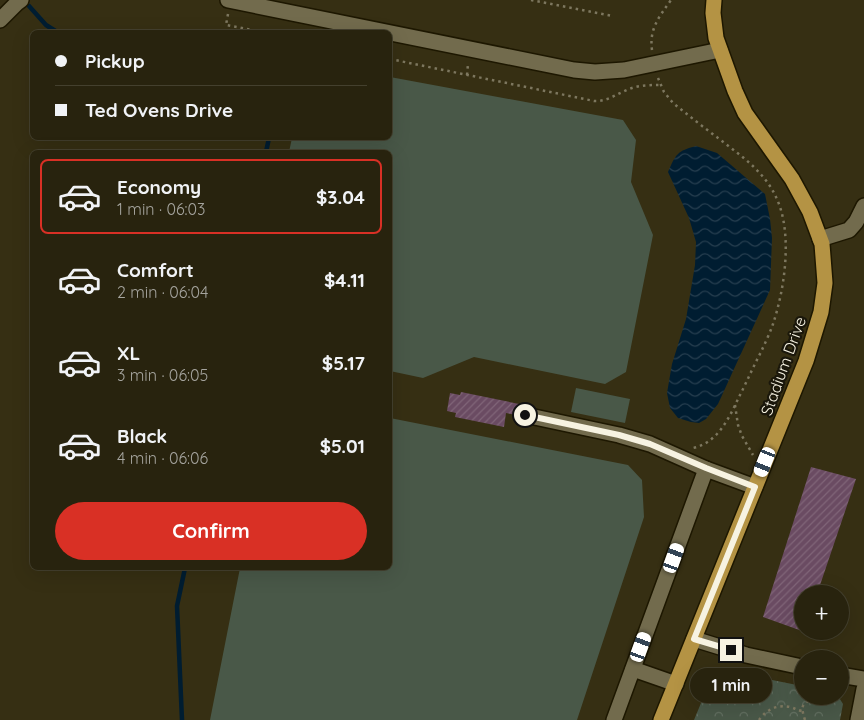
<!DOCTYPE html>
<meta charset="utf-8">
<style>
:root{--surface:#28230e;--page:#302b17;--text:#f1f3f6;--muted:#a5a49e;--line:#44402e;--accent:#d93025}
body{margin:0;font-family:Quicksand,sans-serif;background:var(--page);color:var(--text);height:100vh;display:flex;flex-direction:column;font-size:19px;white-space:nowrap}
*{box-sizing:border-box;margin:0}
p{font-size:16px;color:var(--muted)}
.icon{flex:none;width:28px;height:28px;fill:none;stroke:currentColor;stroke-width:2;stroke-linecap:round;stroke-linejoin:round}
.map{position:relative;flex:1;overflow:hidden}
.details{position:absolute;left:30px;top:150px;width:362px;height:420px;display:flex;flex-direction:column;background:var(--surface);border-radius:8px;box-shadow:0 5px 20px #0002,0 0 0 1px var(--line)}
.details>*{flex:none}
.banner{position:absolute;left:30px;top:30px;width:362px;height:110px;border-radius:8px;box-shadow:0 5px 20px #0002,0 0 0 1px var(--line);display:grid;align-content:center;height:110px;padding:0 25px;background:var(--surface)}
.fabs{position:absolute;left:794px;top:585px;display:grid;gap:10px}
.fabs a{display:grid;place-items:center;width:55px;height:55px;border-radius:50%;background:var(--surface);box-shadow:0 5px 20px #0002,0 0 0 1px var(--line);font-size:25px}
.end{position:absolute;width:22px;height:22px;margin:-11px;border:6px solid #f7f3e2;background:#111;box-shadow:0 0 0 2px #111}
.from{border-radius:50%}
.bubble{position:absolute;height:35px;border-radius:18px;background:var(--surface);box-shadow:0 5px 20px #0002,0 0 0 1px var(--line);font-size:16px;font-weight:700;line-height:35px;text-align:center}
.car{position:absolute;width:15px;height:30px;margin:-15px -8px;border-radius:6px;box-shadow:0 0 4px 1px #0007;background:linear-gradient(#fff 24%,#345 0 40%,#fff 0 76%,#345 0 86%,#fff 0)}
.banner b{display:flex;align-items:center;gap:18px;height:48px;font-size:19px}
.banner b+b{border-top:1px solid var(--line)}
.banner i{width:12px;height:12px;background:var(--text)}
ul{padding:9px 0 0;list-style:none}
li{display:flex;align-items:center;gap:15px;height:75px;margin:0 10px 8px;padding:0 15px;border:2px solid transparent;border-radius:8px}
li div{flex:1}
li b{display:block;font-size:19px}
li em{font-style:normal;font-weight:700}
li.current{border-color:var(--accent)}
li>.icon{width:45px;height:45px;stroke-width:1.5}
.cta{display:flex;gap:10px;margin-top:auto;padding:10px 25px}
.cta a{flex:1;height:58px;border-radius:30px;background:var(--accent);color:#fff;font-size:20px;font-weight:700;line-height:58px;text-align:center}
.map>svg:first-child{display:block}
.park{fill:url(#park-crowns)}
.pitch{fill:#495848}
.water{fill:url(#water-waves)}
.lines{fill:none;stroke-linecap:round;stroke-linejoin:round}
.stream{stroke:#001d31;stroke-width:4.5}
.building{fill:url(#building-hatch)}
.minor-casing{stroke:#1d1700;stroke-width:18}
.major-casing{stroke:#1d1700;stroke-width:18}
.path{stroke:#7d775f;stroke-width:2.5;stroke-dasharray:2.5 4;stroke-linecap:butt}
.minor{stroke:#726b4d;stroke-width:15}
.major{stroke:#b49344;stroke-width:15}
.route{stroke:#f7f3e2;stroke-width:6}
.labels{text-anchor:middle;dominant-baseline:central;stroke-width:4.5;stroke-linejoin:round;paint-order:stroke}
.street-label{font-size:16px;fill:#f7f3e2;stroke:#1a170b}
</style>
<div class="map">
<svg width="864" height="720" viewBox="0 0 864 720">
<defs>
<pattern id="park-crowns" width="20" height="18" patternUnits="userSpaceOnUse" patternTransform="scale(1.25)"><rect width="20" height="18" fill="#495848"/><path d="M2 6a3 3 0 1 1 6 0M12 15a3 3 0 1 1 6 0" fill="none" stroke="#647062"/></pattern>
<pattern id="water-waves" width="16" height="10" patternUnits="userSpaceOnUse" patternTransform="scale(1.25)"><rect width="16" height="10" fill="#001d31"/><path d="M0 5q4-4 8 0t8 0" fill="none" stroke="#263e4f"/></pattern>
<pattern id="building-hatch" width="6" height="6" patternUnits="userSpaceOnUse" patternTransform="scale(1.25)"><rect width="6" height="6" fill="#6a4b62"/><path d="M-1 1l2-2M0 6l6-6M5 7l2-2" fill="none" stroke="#806578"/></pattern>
</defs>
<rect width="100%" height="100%" fill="#362f13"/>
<path class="park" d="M 733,672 L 802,686 L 802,696 L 838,696 L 843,704 L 840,720 L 694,720 L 713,674 Z"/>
<g class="pitch">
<path d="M 390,77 L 623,120 L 636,140 L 631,182 L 653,235 L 626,372 L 605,384 L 474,357 L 423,378 L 390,371 L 390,152 L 289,152 L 292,138 L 390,138 Z"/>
<path d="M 576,388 L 630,399 L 625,423 L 571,412 Z"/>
<path d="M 390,418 L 628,465 L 642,480 L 644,517 L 577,720 L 210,720 L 240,568 L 390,568 Z"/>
</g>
<path class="water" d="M 696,146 L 717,153 L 765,194 L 770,219 L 772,238 L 770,290 L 718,404 L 706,419 L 699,423 L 691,422 L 678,418 L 670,408 L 667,393 L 672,364 L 686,319 L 695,265 L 696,242 L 689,218 L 668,172 C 676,154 677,151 696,146 Z"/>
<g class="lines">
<g class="stream">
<path d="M 29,6 L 46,25 L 57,32"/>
<path d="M 266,152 L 269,138"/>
<path d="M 182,720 L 177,606 L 185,568"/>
</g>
</g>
<g class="building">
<path d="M 461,392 L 524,405 L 524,406 L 518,409 L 516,415 L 506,413 L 504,427 L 455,417 L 456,413 L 447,411 L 450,393 L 460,395 Z"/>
<path d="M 811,467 L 856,479 L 817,594 L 802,594 L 802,631 L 763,617 Z"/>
</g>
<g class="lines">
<g class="minor-casing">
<g id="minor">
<path d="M 228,0 L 574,70 L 595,72 L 624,70 L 720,50"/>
<path d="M 0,20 L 17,3 L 21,0"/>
<path d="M 820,239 L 849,230 L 856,222 L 864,206"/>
<path d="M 525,415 L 619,435 L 650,444 L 706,469 L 755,487"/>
<path d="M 694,639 L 746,655 L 802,667"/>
<path d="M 633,669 L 676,684"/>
<path d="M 840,675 L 864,679"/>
<path d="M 614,720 L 706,469"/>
<path d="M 858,720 L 864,689"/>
</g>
</g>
<g class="major-casing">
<path id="major" d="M 661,720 L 806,361 L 821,312 L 825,283 L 822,244 L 810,212 L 792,179 L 745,113 L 735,91 L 716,38 L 713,13 L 714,0"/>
</g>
<g class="path">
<path d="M 531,0 L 613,16"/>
<path d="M 228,14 L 226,25 L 262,32"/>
<path d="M 652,50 C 649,29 659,17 671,0"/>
<path d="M 390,59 L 594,101 C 608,102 619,92 632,88 C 641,85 651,85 660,85"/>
<path d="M 467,75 L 468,64"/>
<path d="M 658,78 L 664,92 L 673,103 C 688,115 703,127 718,138 C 740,155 764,171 776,197 C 793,232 785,288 773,324 C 770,333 765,343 761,352 C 754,365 748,379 741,393 C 730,415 720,442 693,448"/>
<path d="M 735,405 L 738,425 L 742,436 L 753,455"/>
<path d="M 759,720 C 766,710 777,704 790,707 C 794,708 797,710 802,711"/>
<path d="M 805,720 C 799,702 804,704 818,696"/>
</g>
<use href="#minor" class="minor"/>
<use href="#major" class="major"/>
</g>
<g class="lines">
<path class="route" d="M 525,415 L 619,435 L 650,444 L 706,468 L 755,487 L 694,639 L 731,650"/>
</g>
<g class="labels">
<g class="street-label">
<text transform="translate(783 366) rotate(-70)">Stadium Drive</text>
</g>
</g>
</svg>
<div class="fabs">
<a>+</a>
<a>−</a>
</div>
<i class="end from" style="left:525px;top:415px"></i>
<i class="end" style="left:731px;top:650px"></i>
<div class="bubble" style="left:690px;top:668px;width:82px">1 min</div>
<i class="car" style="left:765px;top:462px;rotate:202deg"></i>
<i class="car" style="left:674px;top:558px;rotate:20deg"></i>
<i class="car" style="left:641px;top:647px;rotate:20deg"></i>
<div class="banner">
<b><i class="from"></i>Pickup</b>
<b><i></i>Ted Ovens Drive</b>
</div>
<section class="details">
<ul>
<li class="current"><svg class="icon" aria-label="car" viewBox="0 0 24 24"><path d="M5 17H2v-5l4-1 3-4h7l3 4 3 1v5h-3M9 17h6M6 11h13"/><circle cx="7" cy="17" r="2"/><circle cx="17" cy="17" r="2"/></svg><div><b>Economy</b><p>1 min · 06:03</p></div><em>$3.04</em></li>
<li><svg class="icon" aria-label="car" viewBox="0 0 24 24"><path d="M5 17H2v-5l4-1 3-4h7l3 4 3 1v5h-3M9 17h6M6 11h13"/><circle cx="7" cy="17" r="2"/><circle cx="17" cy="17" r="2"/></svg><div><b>Comfort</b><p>2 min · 06:04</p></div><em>$4.11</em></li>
<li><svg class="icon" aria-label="car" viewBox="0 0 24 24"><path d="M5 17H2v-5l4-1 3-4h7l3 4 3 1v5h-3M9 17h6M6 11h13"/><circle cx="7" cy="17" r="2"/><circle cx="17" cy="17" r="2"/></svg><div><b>XL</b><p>3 min · 06:05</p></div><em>$5.17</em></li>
<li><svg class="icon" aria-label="car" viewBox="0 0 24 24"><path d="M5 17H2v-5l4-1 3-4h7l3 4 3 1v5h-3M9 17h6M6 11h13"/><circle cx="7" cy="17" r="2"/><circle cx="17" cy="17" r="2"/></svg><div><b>Black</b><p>4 min · 06:06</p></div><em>$5.01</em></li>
</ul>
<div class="cta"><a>Confirm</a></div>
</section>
</div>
